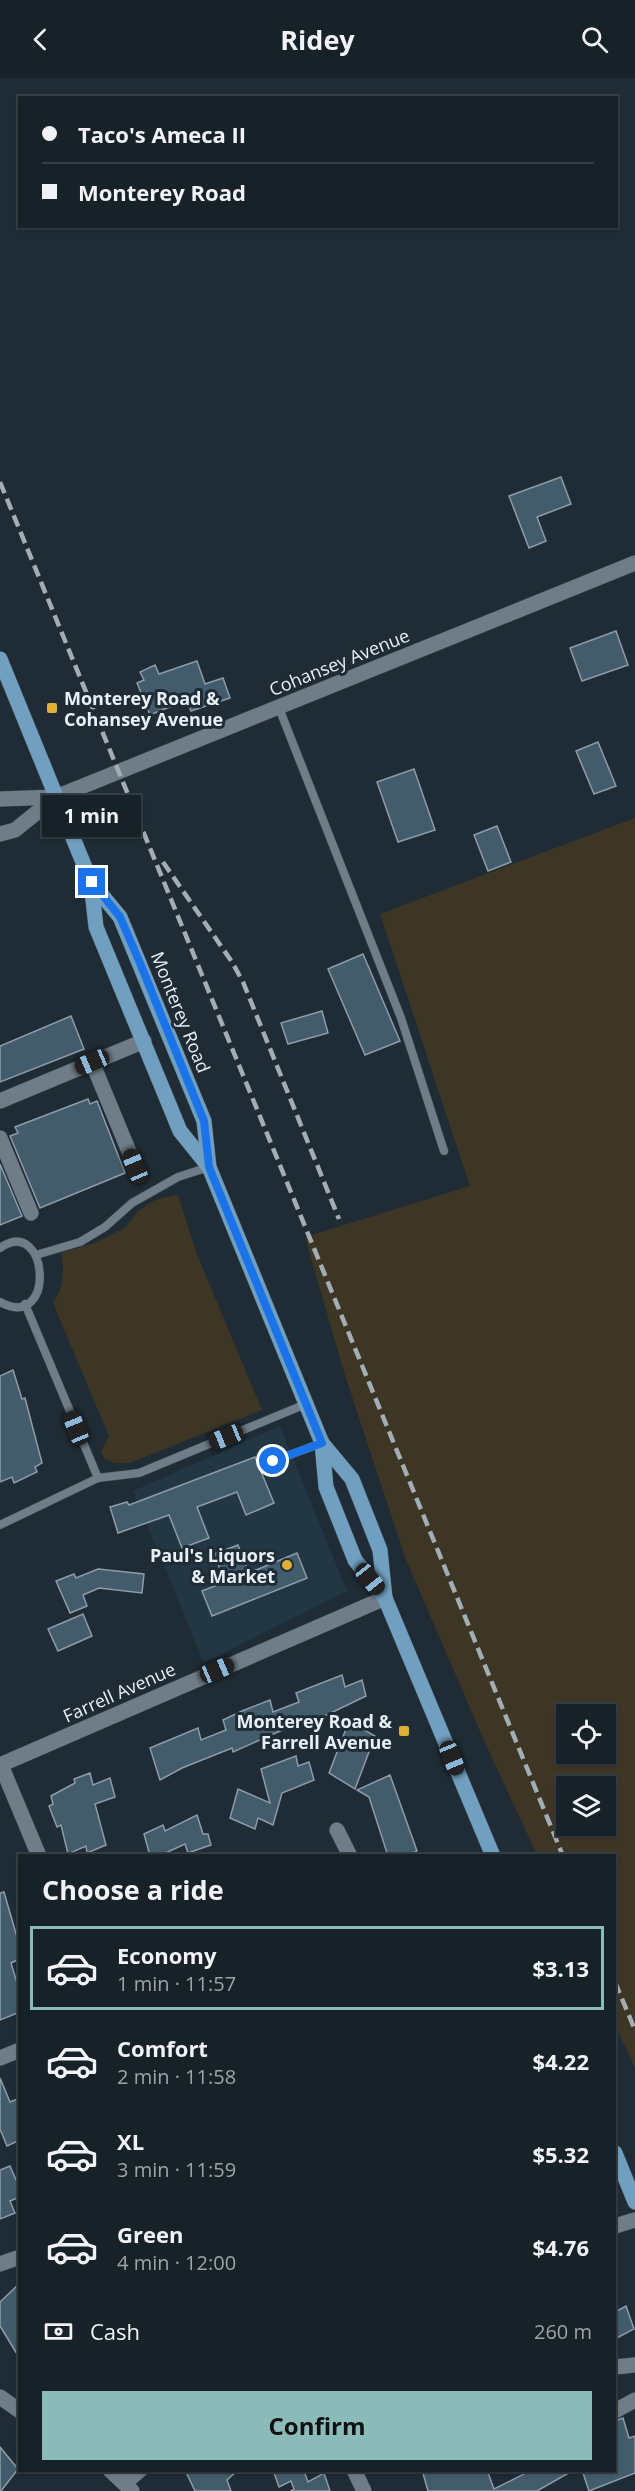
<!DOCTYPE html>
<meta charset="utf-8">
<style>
:root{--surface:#172128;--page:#242e34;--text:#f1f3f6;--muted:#9ea3a8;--line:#363e45;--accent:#8bbbb9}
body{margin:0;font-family:"Open Sans",sans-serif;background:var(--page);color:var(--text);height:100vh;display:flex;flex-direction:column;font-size:22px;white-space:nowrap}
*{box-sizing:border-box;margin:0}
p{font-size:20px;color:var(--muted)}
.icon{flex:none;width:33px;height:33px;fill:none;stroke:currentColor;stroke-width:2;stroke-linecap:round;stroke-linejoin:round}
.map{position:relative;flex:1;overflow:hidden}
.drawer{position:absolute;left:18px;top:1776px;width:598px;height:618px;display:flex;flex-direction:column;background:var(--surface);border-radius:0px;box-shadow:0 2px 4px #0004,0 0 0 2px var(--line)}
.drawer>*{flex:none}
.banner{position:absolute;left:18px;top:18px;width:600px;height:132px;border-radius:0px;box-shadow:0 2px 4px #0004,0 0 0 2px var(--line);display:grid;align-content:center;height:132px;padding:0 24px;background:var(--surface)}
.fabs{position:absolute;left:556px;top:1626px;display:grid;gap:12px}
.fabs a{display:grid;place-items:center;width:60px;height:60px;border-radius:0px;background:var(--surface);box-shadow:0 2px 4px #0004,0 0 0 2px var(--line);font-size:30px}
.end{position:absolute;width:27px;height:27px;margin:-14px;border:8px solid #1a73e8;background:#fff;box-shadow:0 0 0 3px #fff}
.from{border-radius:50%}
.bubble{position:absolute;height:42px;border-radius:0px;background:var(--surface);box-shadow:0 2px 4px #0004,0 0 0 2px var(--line);font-size:20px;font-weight:700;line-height:42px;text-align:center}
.car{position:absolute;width:18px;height:36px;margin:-18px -9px;border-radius:8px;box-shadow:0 0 4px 2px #0007;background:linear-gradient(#222 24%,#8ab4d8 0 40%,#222 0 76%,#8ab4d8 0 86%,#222 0)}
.banner b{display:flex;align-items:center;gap:21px;height:57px;font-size:22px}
.banner b+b{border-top:2px solid var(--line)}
.banner i{width:15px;height:15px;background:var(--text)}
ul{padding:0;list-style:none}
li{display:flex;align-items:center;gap:18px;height:84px;margin:0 12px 9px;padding:0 12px;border:3px solid transparent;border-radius:0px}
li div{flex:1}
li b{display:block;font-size:22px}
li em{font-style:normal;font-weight:700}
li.on{border-color:var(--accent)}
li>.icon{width:54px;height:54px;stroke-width:1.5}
h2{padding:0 24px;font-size:27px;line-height:72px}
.pay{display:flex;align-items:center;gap:15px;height:66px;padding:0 24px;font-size:22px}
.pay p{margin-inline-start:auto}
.cta{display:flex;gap:12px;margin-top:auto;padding:12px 24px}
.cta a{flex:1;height:69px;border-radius:0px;background:var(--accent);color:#111;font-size:24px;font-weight:700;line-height:69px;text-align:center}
header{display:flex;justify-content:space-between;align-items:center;height:78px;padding:0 24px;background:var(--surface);font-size:27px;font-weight:700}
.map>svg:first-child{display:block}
.built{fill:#233643}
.green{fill:#3d3625;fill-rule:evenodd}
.building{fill:#435c6c;stroke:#8d9ca7;stroke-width:1.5}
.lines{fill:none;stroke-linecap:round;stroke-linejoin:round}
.service-casing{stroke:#3e4950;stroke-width:9}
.minor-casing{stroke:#3e4950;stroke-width:16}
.primary-casing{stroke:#3e4950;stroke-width:16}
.service{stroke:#6e7d87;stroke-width:8}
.minor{stroke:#6e7d87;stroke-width:15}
.primary{stroke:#709fbf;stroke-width:15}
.rail{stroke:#a2adb4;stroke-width:4.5;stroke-dasharray:12 6;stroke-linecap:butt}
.route{stroke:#1a73e8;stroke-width:8}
.poi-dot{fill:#e0af34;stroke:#1f2c35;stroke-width:2}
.labels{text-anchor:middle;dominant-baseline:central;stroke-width:6;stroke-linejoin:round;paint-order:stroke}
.street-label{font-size:18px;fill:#e7f0f6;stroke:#1f2c35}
.poi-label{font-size:18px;font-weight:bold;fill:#e7f0f6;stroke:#1f2c35;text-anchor:end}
</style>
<header><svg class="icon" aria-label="back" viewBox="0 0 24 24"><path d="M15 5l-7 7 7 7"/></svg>Ridey<svg class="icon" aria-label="search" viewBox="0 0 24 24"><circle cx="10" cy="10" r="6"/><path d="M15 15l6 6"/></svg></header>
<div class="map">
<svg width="635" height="2413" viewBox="0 0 635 2413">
<rect width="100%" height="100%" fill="#1f2c35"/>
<path class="built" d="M 280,1348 L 347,1513 L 204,1585 L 133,1413 Z"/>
<g class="green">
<path d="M 635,740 L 635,1990 L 615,1947 L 615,1778 L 537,1777 L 482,1658 L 405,1479 L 344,1294 L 305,1159 L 470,1108 L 380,836 ZM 606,1636 L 606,1676 L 567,1676 L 567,1636 ZM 567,1708 L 606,1708 L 606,1748 L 567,1748 Z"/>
<path d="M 174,1117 L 178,1117 L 196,1174 L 262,1332 L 130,1385 L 115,1385 L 105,1381 L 101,1373 L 109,1358 L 53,1225 C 64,1209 65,1193 61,1175 L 97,1164 L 126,1149 L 138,1133 L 155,1122 Z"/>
</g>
<g class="building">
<path d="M 561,399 L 571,426 L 537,439 L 546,463 L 529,470 L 509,418 Z"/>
<path d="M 616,553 L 628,587 L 582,603 L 570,570 Z"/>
<path d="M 197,583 L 205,606 L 223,600 L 230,620 L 191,633 L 187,622 L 150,637 L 137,605 L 144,602 L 140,594 L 155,587 L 159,596 Z"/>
<path d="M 598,664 L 616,708 L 594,716 L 576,673 Z"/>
<path d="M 414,691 L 435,752 L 398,764 L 377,704 Z"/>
<path d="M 497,748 L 511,784 L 488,793 L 474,757 Z"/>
<path d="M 363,876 L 400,963 L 365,977 L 328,891 Z"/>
<path d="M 322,933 L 328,955 L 288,966 L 281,945 Z"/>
<path d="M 71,938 L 84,971 L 0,1004 L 0,968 Z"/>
<path d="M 88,1021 L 90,1026 L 97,1023 L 125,1095 L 40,1130 L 10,1058 L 18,1055 L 15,1049 Z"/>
<path d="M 0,1086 L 22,1138 L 0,1147 Z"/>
<path d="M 13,1292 L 22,1321 L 25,1320 L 42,1385 L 35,1389 L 37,1394 L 14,1405 L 12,1399 L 0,1404 L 0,1298 Z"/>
<path d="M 255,1379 L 274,1425 L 246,1437 L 237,1414 L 197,1429 L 209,1460 L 182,1470 L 169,1437 L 118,1455 L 110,1429 L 127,1424 L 129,1427 Z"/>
<path d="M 238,1467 L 249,1495 L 297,1475 L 307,1500 L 212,1538 L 202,1513 L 225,1504 L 214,1476 Z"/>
<path d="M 98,1491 L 144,1496 L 142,1515 L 99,1510 L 83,1517 L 87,1528 L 70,1535 L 56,1503 L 74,1496 L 76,1500 Z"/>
<path d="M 83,1536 L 92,1558 L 58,1573 L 48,1551 Z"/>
<path d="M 342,1597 L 345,1609 L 362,1602 L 366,1618 L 306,1647 L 305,1642 L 233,1674 L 232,1670 L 182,1690 L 160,1702 L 150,1670 L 198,1650 L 201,1662 L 226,1652 L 223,1642 L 242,1633 L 270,1622 L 273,1634 L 299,1624 L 296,1615 Z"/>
<path d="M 349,1643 L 375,1658 L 355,1711 L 329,1695 Z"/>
<path d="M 296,1678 L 298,1688 L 309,1684 L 314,1702 L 282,1715 L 273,1747 L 258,1740 L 255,1751 L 230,1740 L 238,1711 L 270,1725 L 261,1691 Z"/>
<path d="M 90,1695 L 93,1707 L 110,1700 L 115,1719 L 95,1726 L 106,1767 L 87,1775 L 86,1768 L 68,1776 L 61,1747 L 57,1749 L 49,1728 L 53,1726 L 51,1718 L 75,1705 L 74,1701 Z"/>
<path d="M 390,1697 L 417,1773 L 407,1778 L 388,1778 L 369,1719 L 357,1712 Z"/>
<path d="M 197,1737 L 203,1756 L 208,1756 L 211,1767 L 188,1775 L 185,1766 L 159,1778 L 150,1778 L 144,1756 L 163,1747 L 165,1753 Z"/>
<path d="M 4,1814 L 17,1859 L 20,1858 L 20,1881 L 11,1885 L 20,1915 L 20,1934 L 0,1942 L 0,1815 Z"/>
<path d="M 0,2000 L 10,2024 L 20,2020 L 20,2062 L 7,2068 L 0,2051 Z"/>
<path d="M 10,2088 L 20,2111 L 20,2119 L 10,2123 L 15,2135 L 0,2141 L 0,2092 Z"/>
<path d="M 20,2205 L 20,2281 L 0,2248 L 0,2224 Z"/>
<path d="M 626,2228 L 634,2251 L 615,2261 L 615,2234 Z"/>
<path d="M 623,2340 L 629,2360 L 635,2358 L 635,2395 L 589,2413 L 582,2392 L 615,2392 L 615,2343 Z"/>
<path d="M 0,2369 L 18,2391 L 1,2413 L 0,2413 Z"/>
<path d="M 185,2392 L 238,2392 L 227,2402 L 231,2413 L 195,2413 Z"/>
<path d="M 273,2392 L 311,2392 L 305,2396 L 308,2404 L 324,2395 L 330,2413 L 291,2413 L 294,2411 L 291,2403 L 279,2409 Z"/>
<path d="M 422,2392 L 487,2392 L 494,2411 L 532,2392 L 574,2392 L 537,2413 L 428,2413 Z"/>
</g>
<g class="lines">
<g class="service-casing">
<g id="service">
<path d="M 279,630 L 401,940 L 444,1073"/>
<path d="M 0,1170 C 49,1136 57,1255 0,1224"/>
<path d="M 36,1177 L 80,1164 L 105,1149 L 132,1125 L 178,1099 L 209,1089"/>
<path d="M 25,1226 L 98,1400"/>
<path d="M 273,1383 L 322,1365"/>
<path d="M 0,1447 L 98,1400 L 139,1395 L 306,1326"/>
</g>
</g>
<g class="minor-casing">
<g id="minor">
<path d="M 0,721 L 56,719"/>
<path d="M 0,756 L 15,752 L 56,719 L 635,485"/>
<path d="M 92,984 L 135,1088"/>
<path d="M 0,1023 L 144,963"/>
<path d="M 0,1060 L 31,1135"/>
<path d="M 0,1687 L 385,1520"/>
<path d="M 1,1687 L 39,1778"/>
<path d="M 337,1752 L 350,1778"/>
<path d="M 0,1980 L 20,1972"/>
<path d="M 615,2148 L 635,2142"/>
<path d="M 0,2186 L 20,2179"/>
<path d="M 615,2289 L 635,2287"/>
<path d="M 0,2319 L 20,2333"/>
<path d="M 615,2333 L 635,2322"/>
<path d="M 110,2392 L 132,2413"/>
<path d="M 354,2392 L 364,2413"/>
<path d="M 125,2405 L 140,2392"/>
</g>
</g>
<g class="primary-casing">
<g id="primary">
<path d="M 0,581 L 91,804 L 96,849 L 180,1053 L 209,1089"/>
<path d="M 91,804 L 120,839 L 139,885 L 204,1043 L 209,1089 L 322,1365 L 326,1409 L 355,1482 L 385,1520 L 493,1778"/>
<path d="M 322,1365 L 352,1401 L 380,1472 L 385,1520"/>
<path d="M 615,2075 L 635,2124"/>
</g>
</g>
<use href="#service" class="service"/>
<use href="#minor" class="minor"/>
<use href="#primary" class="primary"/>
<g class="rail">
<path d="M 0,404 L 563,1778"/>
<path d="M 163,784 L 232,884 L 243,904 L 339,1141"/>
<path d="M 615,1904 L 635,1952"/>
</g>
</g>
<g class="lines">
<path class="route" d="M 92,804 L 120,839 L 140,885 L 204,1043 L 209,1089 L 322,1365 L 273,1383"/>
</g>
<g class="poi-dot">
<rect x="46" y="624" width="12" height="12" rx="3"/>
<circle cx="287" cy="1487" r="6"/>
<rect x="398" y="1647" width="12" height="12" rx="3"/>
</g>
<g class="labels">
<g class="street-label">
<text transform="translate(339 584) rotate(-22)">Cohansey Avenue</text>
<text transform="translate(181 934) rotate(68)">Monterey Road</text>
<text transform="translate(119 1614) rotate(-24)">Farrell Avenue</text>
</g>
<g class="poi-label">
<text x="64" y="620" text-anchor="start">Monterey Road &amp;<tspan x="64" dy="21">Cohansey Avenue</tspan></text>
<text x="275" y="1477">Paul's Liquors<tspan x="275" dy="21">&amp; Market</tspan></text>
<text x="392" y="1643">Monterey Road &amp;<tspan x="392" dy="21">Farrell Avenue</tspan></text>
</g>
</g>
</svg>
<div class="fabs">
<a><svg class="icon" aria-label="locate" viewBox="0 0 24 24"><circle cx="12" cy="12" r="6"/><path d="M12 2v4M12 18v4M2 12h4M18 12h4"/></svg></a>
<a><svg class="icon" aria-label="layers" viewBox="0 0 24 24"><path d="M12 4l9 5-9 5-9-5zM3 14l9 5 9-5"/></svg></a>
</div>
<i class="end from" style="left:273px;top:1383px"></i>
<i class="end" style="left:92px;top:804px"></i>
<div class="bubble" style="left:42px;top:717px;width:99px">1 min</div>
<i class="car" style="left:92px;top:984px;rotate:247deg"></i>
<i class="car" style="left:135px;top:1088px;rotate:337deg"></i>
<i class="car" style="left:76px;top:1350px;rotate:338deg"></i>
<i class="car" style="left:226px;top:1359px;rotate:248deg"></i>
<i class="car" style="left:370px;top:1501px;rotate:141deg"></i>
<i class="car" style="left:217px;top:1592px;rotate:67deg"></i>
<i class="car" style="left:452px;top:1680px;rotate:158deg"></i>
<div class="banner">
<b><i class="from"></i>Taco's Ameca II</b>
<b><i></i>Monterey Road</b>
</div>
<section class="drawer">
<h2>Choose a ride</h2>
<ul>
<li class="on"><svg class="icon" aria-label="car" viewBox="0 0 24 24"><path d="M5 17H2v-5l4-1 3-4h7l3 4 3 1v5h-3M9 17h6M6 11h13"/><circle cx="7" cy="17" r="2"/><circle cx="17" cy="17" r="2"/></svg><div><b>Economy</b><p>1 min · 11:57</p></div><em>$3.13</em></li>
<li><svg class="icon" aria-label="car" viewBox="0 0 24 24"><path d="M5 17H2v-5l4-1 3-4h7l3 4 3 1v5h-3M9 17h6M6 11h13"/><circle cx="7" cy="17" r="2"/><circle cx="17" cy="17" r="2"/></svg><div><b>Comfort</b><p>2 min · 11:58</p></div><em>$4.22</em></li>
<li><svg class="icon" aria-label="car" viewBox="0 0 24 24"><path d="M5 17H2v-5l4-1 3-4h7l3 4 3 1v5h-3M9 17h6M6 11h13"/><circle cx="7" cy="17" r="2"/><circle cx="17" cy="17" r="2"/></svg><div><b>XL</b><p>3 min · 11:59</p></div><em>$5.32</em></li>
<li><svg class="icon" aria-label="car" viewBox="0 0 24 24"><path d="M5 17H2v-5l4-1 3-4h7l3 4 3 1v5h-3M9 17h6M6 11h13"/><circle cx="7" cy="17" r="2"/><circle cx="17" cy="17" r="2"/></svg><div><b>Green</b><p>4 min · 12:00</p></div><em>$4.76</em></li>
</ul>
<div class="pay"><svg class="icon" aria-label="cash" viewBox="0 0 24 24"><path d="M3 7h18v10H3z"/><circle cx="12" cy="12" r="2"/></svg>Cash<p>260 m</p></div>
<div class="cta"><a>Confirm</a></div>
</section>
</div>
